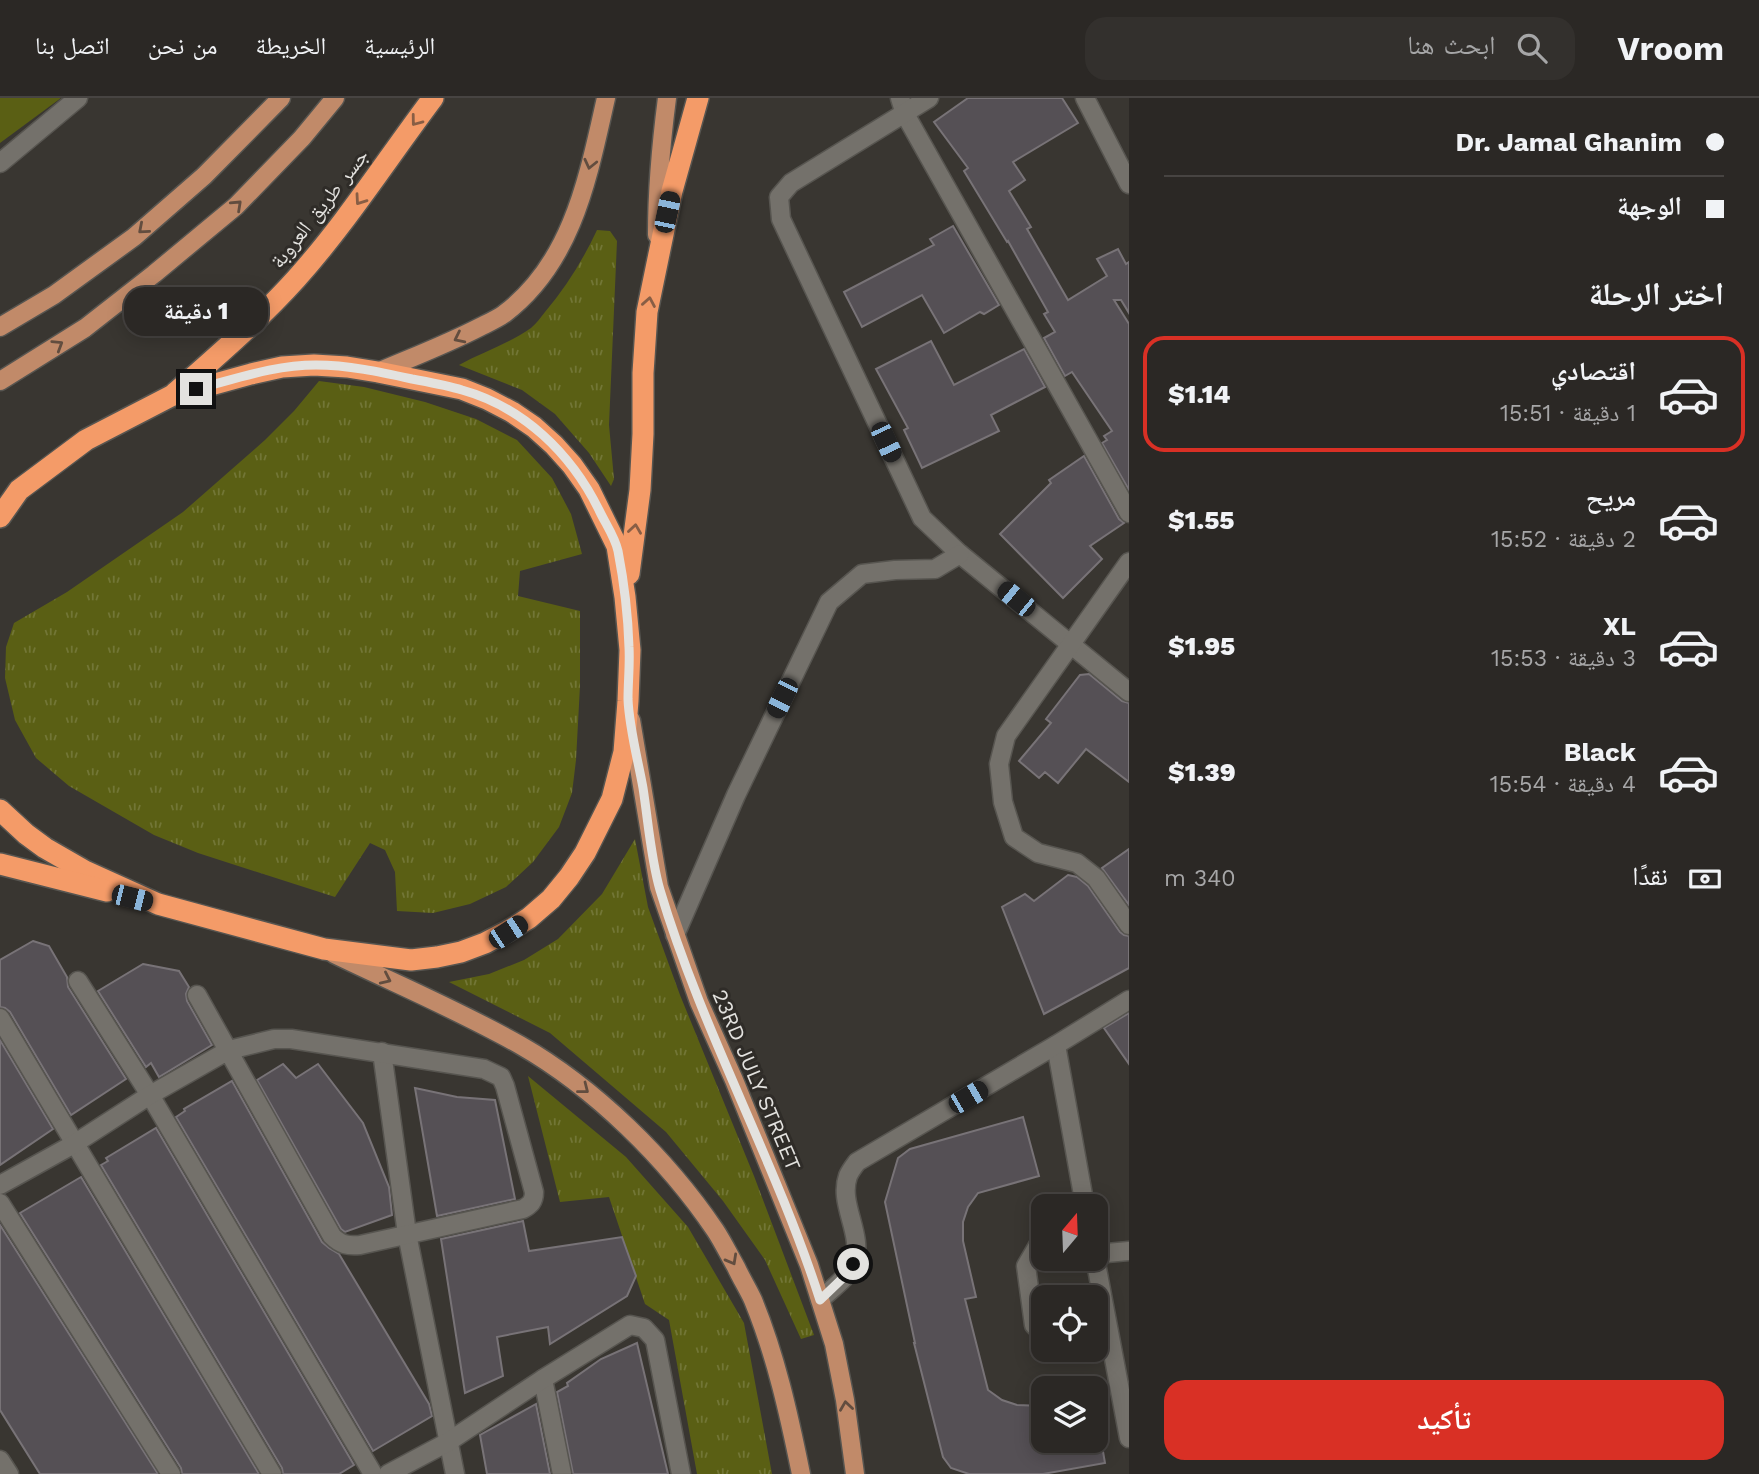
<!DOCTYPE html>
<html lang="ar">
<meta charset="utf-8">
<style>
:root{--surface:#2b2825;--page:#33302d;--text:#f1f3f6;--muted:#a6a6a7;--line:#474442;--accent:#d93025}
body{margin:0;font-family:"Work Sans","Noto Naskh Arabic",sans-serif;background:var(--page);color:var(--text);direction:rtl;height:100vh;display:flex;flex-direction:column;font-size:26px;white-space:nowrap}
*{box-sizing:border-box;margin:0}
p{font-size:23px;color:var(--muted)}
.icon{flex:none;width:38px;height:38px;fill:none;stroke:currentColor;stroke-width:2;stroke-linecap:round;stroke-linejoin:round}
.map{position:relative;flex:1;overflow:hidden;direction:ltr}
.panel{display:flex;flex-direction:column;background:var(--surface);width:630px}
.panel>*{flex:none}
.hud{display:grid;align-content:center;height:154px;padding:0 35px;background:var(--surface)}
.needle{width:46px;rotate:19deg}
.buttons{position:absolute;left:1031px;top:1096px;display:grid;gap:14px}
.buttons a{display:grid;place-items:center;width:77px;height:77px;border-radius:14px;background:var(--surface);box-shadow:0 4px 18px #0003,0 0 0 2px var(--line);font-size:35px}
.end{position:absolute;width:32px;height:32px;margin:-16px;border:9px solid #e3e2df;background:#111;box-shadow:0 0 0 4px #111}
.from{border-radius:50%}
.bubble{position:absolute;height:49px;border-radius:21px;background:var(--surface);box-shadow:0 4px 18px #0003,0 0 0 2px var(--line);font-size:23px;font-weight:800;line-height:49px;text-align:center;direction:rtl}
.car{position:absolute;width:21px;height:42px;margin:-21px -10px;border-radius:9px;box-shadow:0 0 5px 2px #0007;background:linear-gradient(#222 24%,#8ab4d8 0 40%,#222 0 76%,#8ab4d8 0 86%,#222 0)}
.hud b{display:flex;align-items:center;gap:24px;height:66px;font-size:26px}
.hud b+b{border-top:2px solid var(--line)}
.hud i{width:18px;height:18px;background:var(--text)}
ul{padding:0;list-style:none}
li{display:flex;align-items:center;gap:21px;height:116px;margin:0 14px 10px;padding:0 21px;border:4px solid transparent;border-radius:21px}
li div{flex:1}
li b{display:block;font-size:26px}
li em{font-style:normal;font-weight:800}
li.current{border-color:var(--accent)}
li>.icon{width:63px;height:63px;stroke-width:1.5}
h2{padding:0 35px;font-size:32px;line-height:84px}
.pay{display:flex;align-items:center;gap:18px;height:77px;padding:0 35px;font-size:26px}
.pay p{margin-inline-start:auto}
.action{display:flex;gap:14px;margin-top:auto;padding:14px 35px}
.action a{flex:1;height:80px;border-radius:21px;background:var(--accent);color:#fff;font-size:28px;font-weight:800;line-height:80px;text-align:center}
header{display:flex;align-items:center;gap:42px;box-sizing:border-box;height:98px;padding:0 35px;background:var(--surface);border-bottom:2px solid var(--line)}
header strong{font-size:33px}
nav{display:flex;gap:38px;margin-inline-start:auto;font-size:24px}
.search{width:490px;height:63px;background:var(--page);display:flex;align-items:center;gap:18px;box-sizing:border-box;padding:0 24px;border-radius:21px;color:var(--muted);font-size:26px}
main{display:flex;flex:1;min-height:0}
.map>svg:first-child{display:block}
.grass{fill:url(#grass-tufts)}
.garden{fill:#5a5f14}
.building{fill:#555055;stroke:#787377;stroke-width:2}
.lines{fill:none;stroke-linecap:round;stroke-linejoin:round}
.minor-casing{stroke:#575550;stroke-width:21}
.major-casing{stroke:#575550;stroke-width:21}
.highway-casing{stroke:#575550;stroke-width:24}
.minor{stroke:#74716b;stroke-width:18}
.major{stroke:#c18a69;stroke-width:18}
.highway{stroke:#f49b68;stroke-width:21}
.oneway{stroke:#885e45}
.oneway2{stroke:#624d3f}
.route{stroke:#e3e2df;stroke-width:9}
.labels{text-anchor:middle;dominant-baseline:central;stroke-width:6;stroke-linejoin:round;paint-order:stroke}
.street-label{font-size:21px;fill:#e3e2df;stroke:#2f2c28}
</style>
<header>
<strong>Vroom</strong>
<div class="search"><svg class="icon" aria-label="search" viewBox="0 0 24 24"><circle cx="10" cy="10" r="6"/><path d="M15 15l6 6"/></svg>ابحث هنا</div>
<nav><a>الرئيسية</a><a>الخريطة</a><a>من نحن</a><a>اتصل بنا</a></nav>
</header>
<main>
<section class="panel">
<div class="hud">
<b><i class="from"></i>Dr. Jamal Ghanim</b>
<b><i></i>الوجهة</b>
</div>
<h2>اختر الرحلة</h2>
<ul>
<li class="current"><svg class="icon" aria-label="car" viewBox="0 0 24 24"><path d="M5 17H2v-5l4-1 3-4h7l3 4 3 1v5h-3M9 17h6M6 11h13"/><circle cx="7" cy="17" r="2"/><circle cx="17" cy="17" r="2"/></svg><div><b>اقتصادي</b><p>1 دقيقة · 15:51</p></div><em>$1.14</em></li>
<li><svg class="icon" aria-label="car" viewBox="0 0 24 24"><path d="M5 17H2v-5l4-1 3-4h7l3 4 3 1v5h-3M9 17h6M6 11h13"/><circle cx="7" cy="17" r="2"/><circle cx="17" cy="17" r="2"/></svg><div><b>مريح</b><p>2 دقيقة · 15:52</p></div><em>$1.55</em></li>
<li><svg class="icon" aria-label="car" viewBox="0 0 24 24"><path d="M5 17H2v-5l4-1 3-4h7l3 4 3 1v5h-3M9 17h6M6 11h13"/><circle cx="7" cy="17" r="2"/><circle cx="17" cy="17" r="2"/></svg><div><b>XL</b><p>3 دقيقة · 15:53</p></div><em>$1.95</em></li>
<li><svg class="icon" aria-label="car" viewBox="0 0 24 24"><path d="M5 17H2v-5l4-1 3-4h7l3 4 3 1v5h-3M9 17h6M6 11h13"/><circle cx="7" cy="17" r="2"/><circle cx="17" cy="17" r="2"/></svg><div><b>Black</b><p>4 دقيقة · 15:54</p></div><em>$1.39</em></li>
</ul>
<div class="pay"><svg class="icon" aria-label="cash" viewBox="0 0 24 24"><path d="M3 7h18v10H3z"/><circle cx="12" cy="12" r="2"/></svg>نقدًا<p>340 m</p></div>
<div class="action"><a>تأكيد</a></div>
</section>
<div class="map">
<svg width="1129" height="1376" viewBox="0 0 1129 1376">
<defs>
<pattern id="grass-tufts" width="24" height="20" patternUnits="userSpaceOnUse" patternTransform="scale(1.75)"><rect width="24" height="20" fill="#5a5f14"/><path d="M3 7l-1-3M5 7V3M7 7l1-3M15 17l-1-3M17 17v-4M19 17l1-3" fill="none" stroke="#727636"/></pattern>
</defs>
<rect width="100%" height="100%" fill="#393631"/>
<g class="grass">
<path d="M 597,132 L 610,133 L 617,143 L 609,327 L 614,381 L 611,388 L 589,355 L 555,316 L 522,292 L 459,267 C 482,254 508,246 531,230 C 536,226 541,219 545,214 C 566,189 583,162 597,132 Z"/>
<path d="M 319,283 L 364,289 L 425,304 L 476,321 L 517,342 L 552,380 L 571,416 L 582,456 L 520,473 L 518,498 L 580,513 L 580,588 L 576,662 L 572,695 L 559,729 L 533,764 L 506,789 L 470,806 L 433,815 L 397,813 L 395,774 L 385,752 L 370,745 L 335,799 L 198,755 L 154,737 L 69,688 L 36,660 L 15,622 L 5,580 L 6,549 L 14,525 L 67,494 L 183,414 L 265,342 L 294,313 Z"/>
<path d="M 635,741 L 648,809 L 680,897 L 754,1078 L 814,1237 L 801,1241 L 765,1162 L 723,1103 L 666,1034 L 550,935 L 449,884 L 489,876 L 524,862 L 558,841 L 602,796 Z"/>
<path d="M 528,978 L 626,1059 L 688,1129 L 744,1225 L 772,1376 L 697,1376 L 669,1222 L 645,1206 L 609,1099 L 560,1104 Z"/>
</g>
<path class="garden" d="M 0,0 L 61,0 L 0,45 Z"/>
<g class="building">
<path d="M 968,0 L 1062,0 L 1078,25 L 1013,64 L 1025,82 L 1009,93 L 1031,129 L 1027,131 L 1068,202 L 1107,178 L 1097,161 L 1118,151 L 1126,166 L 1129,164 L 1129,215 L 1121,202 L 1114,202 L 1129,226 L 1129,392 L 1102,345 L 1107,342 L 1104,338 L 1112,333 L 1072,274 L 1065,278 L 1044,240 L 1055,234 L 1044,216 L 1048,214 L 1008,143 L 1007,144 L 964,73 L 968,70 L 934,24 Z"/>
<path d="M 953,128 L 999,207 L 984,216 L 980,214 L 944,235 L 922,197 L 862,229 L 844,194 L 934,147 L 930,141 Z"/>
<path d="M 931,243 L 954,287 L 1024,251 L 1045,289 L 991,317 L 999,333 L 922,370 L 904,332 L 908,330 L 876,271 Z"/>
<path d="M 1084,358 L 1119,421 L 1124,425 L 1090,448 L 1102,461 L 1063,500 L 1000,436 L 1051,385 L 1049,382 Z"/>
<path d="M 1089,576 L 1122,603 L 1129,605 L 1129,684 L 1086,651 L 1058,685 L 1045,674 L 1039,680 L 1019,663 L 1051,625 L 1046,621 L 1080,577 Z"/>
<path d="M 1129,751 L 1129,807 L 1102,770 Z"/>
<path d="M 1068,777 L 1077,779 L 1088,788 L 1120,834 L 1124,837 L 1129,838 L 1129,870 L 1044,916 L 1002,809 L 1025,796 L 1034,803 Z"/>
<path d="M 33,843 L 49,848 L 67,879 L 68,889 L 126,981 L 71,1017 L 10,914 L 5,910 L 0,909 L 0,862 Z"/>
<path d="M 143,866 L 179,873 L 189,889 L 186,896 L 187,903 L 212,947 L 159,979 L 151,965 L 146,969 L 98,893 Z"/>
<path d="M 1129,915 L 1129,966 L 1104,930 Z"/>
<path d="M 0,942 L 53,1031 L 0,1067 Z"/>
<path d="M 283,966 L 296,980 L 318,966 L 363,1025 L 389,1089 L 392,1117 L 345,1134 L 341,1131 L 257,982 Z"/>
<path d="M 232,983 L 322,1144 L 329,1150 L 339,1156 L 429,1306 L 432,1318 L 373,1353 L 176,1019 L 185,1013 L 184,1011 Z"/>
<path d="M 415,990 L 457,999 L 495,1002 L 515,1101 L 437,1118 Z"/>
<path d="M 1023,1019 L 1039,1078 L 978,1095 L 968,1109 L 963,1124 L 963,1143 L 976,1199 L 965,1201 L 988,1292 L 1002,1302 L 1017,1307 L 1043,1308 L 1043,1342 L 1101,1342 L 1105,1365 L 1043,1376 L 969,1376 L 951,1370 L 943,1359 L 914,1245 L 915,1245 L 885,1104 L 898,1060 L 910,1051 Z"/>
<path d="M 156,1030 L 354,1367 L 339,1376 L 283,1376 L 282,1370 L 101,1067 L 108,1063 L 106,1060 Z"/>
<path d="M 81,1079 L 259,1376 L 182,1376 L 181,1370 L 20,1115 Z"/>
<path d="M 523,1123 L 529,1153 L 622,1139 L 636,1178 L 627,1198 L 550,1246 L 548,1229 L 497,1239 L 503,1278 L 465,1295 L 441,1141 Z"/>
<path d="M 0,1127 L 158,1376 L 40,1376 L 0,1312 Z"/>
<path d="M 637,1245 L 668,1376 L 573,1376 L 557,1294 L 568,1288 L 567,1285 L 601,1261 Z"/>
<path d="M 536,1306 L 550,1376 L 487,1376 L 480,1337 Z"/>
</g>
<g class="lines">
<g class="minor-casing">
<g id="minor">
<path d="M 900,0 L 905,16 L 1129,415"/>
<path d="M 929,0 L 791,85 L 779,99 L 781,121 L 922,420 L 960,456 L 1129,594"/>
<path d="M 1085,0 L 1129,86"/>
<path d="M 0,65 L 78,0"/>
<path d="M 1129,464 L 1006,638 L 999,666 L 1003,704 L 1014,739 L 1038,755 L 1077,765 L 1096,780 L 1129,827"/>
<path d="M 675,837 L 736,697 L 829,504 L 862,476 L 895,472 L 935,471 L 960,456"/>
<path d="M 78,883 L 150,997 L 373,1376"/>
<path d="M 0,920 L 272,1376"/>
<path d="M 1056,947 L 1085,1108"/>
<path d="M 382,954 L 407,1136 L 455,1376"/>
<path d="M 0,1087 L 74,1046 L 150,997 L 229,952 L 274,941 L 291,941 L 484,971 L 501,979 L 505,988 L 534,1094 C 534,1104 530,1107 523,1111 L 360,1147 C 348,1148 341,1147 332,1138 L 197,897"/>
<path d="M 0,1105 L 171,1376"/>
<path d="M 1043,1143 L 1040,1144 L 1026,1168 L 1034,1227 L 1043,1236"/>
<path d="M 1096,1156 L 1129,1153"/>
<path d="M 1095,1160 L 1129,1340"/>
<path d="M 820,1202 C 831,1191 848,1180 854,1165 C 864,1136 838,1106 848,1078 C 850,1073 854,1068 857,1064 L 1056,947 L 1129,902"/>
<path d="M 1059,1251 L 1112,1252"/>
<path d="M 543,1281 L 562,1376"/>
<path d="M 0,1362 L 9,1376"/>
<path d="M 388,1376 L 448,1344 L 543,1281 L 630,1227 L 644,1230 L 655,1242 L 681,1376"/>
</g>
</g>
<g class="major-casing">
<g id="major">
<path d="M 657,137 C 657,91 661,46 667,0"/>
<path d="M 0,229 L 54,197 L 134,139 L 204,78 L 281,0"/>
<path d="M 378,274 C 413,259 447,246 480,229 C 488,225 497,221 504,216 C 573,164 588,79 606,0"/>
<path d="M 0,283 L 85,230 L 154,176 L 236,108 L 302,40 L 335,0"/>
<path d="M 631,622 L 659,789 L 699,904 L 734,982 L 809,1167 L 834,1246 L 845,1302 L 855,1376"/>
<path d="M 334,856 C 396,886 460,913 520,947 C 595,990 667,1061 715,1132 C 723,1144 729,1157 736,1169 C 741,1180 748,1191 753,1202 C 776,1258 789,1317 801,1376"/>
</g>
</g>
<g class="highway-casing">
<g id="highway">
<path d="M 175,295 C 217,258 259,222 296,181 C 347,124 387,61 433,0"/>
<path d="M 0,419 L 19,392 L 86,342 L 171,298 L 251,276 L 282,269 L 314,267 L 347,269 L 378,274 L 462,291 L 487,301 L 512,314 L 534,329 L 554,347 L 572,367 L 589,391 L 617,448 L 625,499 L 630,552 L 628,603 L 624,654 L 612,701 L 585,755 L 569,779 L 551,801 L 529,820 L 508,833 L 485,845 L 461,854 L 437,859 L 411,862 L 324,851 L 158,806 L 85,773 L 45,750 L 26,736 L 0,712"/>
<path d="M 629,476 L 640,392 L 643,336 L 643,275 L 647,214 L 672,93 L 698,0"/>
<path d="M 0,766 L 107,793"/>
</g>
</g>
<use href="#minor" class="minor"/>
<use href="#major" class="major"/>
<use href="#highway" class="highway"/>
</g>
<defs><path id="oneway-chevron" d="M-2-3.5L2.5 0L-2 3.5" fill="none" stroke-width="1.6" stroke-linecap="round" stroke-linejoin="round" transform="scale(1.75)"/></defs>
<g class="oneway">
<use href="#oneway-chevron" transform="translate(416 23) rotate(127)"/>
<use href="#oneway-chevron" transform="translate(360 102) rotate(125)"/>
<use href="#oneway-chevron" transform="translate(649 204) rotate(-80)"/>
<use href="#oneway-chevron" transform="translate(635 431) rotate(-82)"/>
</g>
<g class="oneway2">
<use href="#oneway-chevron" transform="translate(590 66) rotate(103)"/>
<use href="#oneway-chevron" transform="translate(237 107) rotate(-43)"/>
<use href="#oneway-chevron" transform="translate(143 131) rotate(139)"/>
<use href="#oneway-chevron" transform="translate(459 240) rotate(154)"/>
<use href="#oneway-chevron" transform="translate(58 247) rotate(-32)"/>
<use href="#oneway-chevron" transform="translate(386 881) rotate(25)"/>
<use href="#oneway-chevron" transform="translate(584 991) rotate(38)"/>
<use href="#oneway-chevron" transform="translate(732 1162) rotate(61)"/>
<use href="#oneway-chevron" transform="translate(846 1308) rotate(-98)"/>
</g>
<g class="lines">
<path class="route" d="M 196,291 C 236,281 274,267 316,267 C 348,267 380,274 412,281 C 428,284 446,287 462,292 C 523,309 571,355 599,412 C 605,425 615,439 618,453 C 624,484 628,517 629,549 C 630,566 628,584 628,601 C 629,629 638,662 643,690 C 648,722 651,762 660,792 C 702,933 775,1062 820,1202 L 846,1177 L 853,1166"/>
</g>
<g class="labels">
<g class="street-label">
<text transform="translate(319 110) rotate(-52)">جسر طريق العروبة</text>
<text transform="translate(757 982) rotate(67)">23RD JULY STREET</text>
</g>
</g>
</svg>
<div class="buttons">
<a><svg class="needle" viewBox="-14 -14 28 28"><path d="M0-13l5 13h-10z" fill="#e53935"/><path d="M0 13l5-13h-10z" fill="#a6a6a7"/></svg></a>
<a><svg class="icon" aria-label="locate" viewBox="0 0 24 24"><circle cx="12" cy="12" r="6"/><path d="M12 2v4M12 18v4M2 12h4M18 12h4"/></svg></a>
<a><svg class="icon" aria-label="layers" viewBox="0 0 24 24"><path d="M12 4l9 5-9 5-9-5zM3 14l9 5 9-5"/></svg></a>
</div>
<i class="end from" style="left:853px;top:1166px"></i>
<i class="end" style="left:196px;top:291px"></i>
<div class="bubble" style="left:124px;top:189px;width:144px">1 دقيقة</div>
<i class="car" style="left:667px;top:114px;rotate:12deg"></i>
<i class="car" style="left:886px;top:344px;rotate:155deg"></i>
<i class="car" style="left:1016px;top:501px;rotate:309deg"></i>
<i class="car" style="left:782px;top:600px;rotate:206deg"></i>
<i class="car" style="left:132px;top:800px;rotate:104deg"></i>
<i class="car" style="left:508px;top:834px;rotate:57deg"></i>
<i class="car" style="left:968px;top:999px;rotate:60deg"></i>
</div>
</main>
